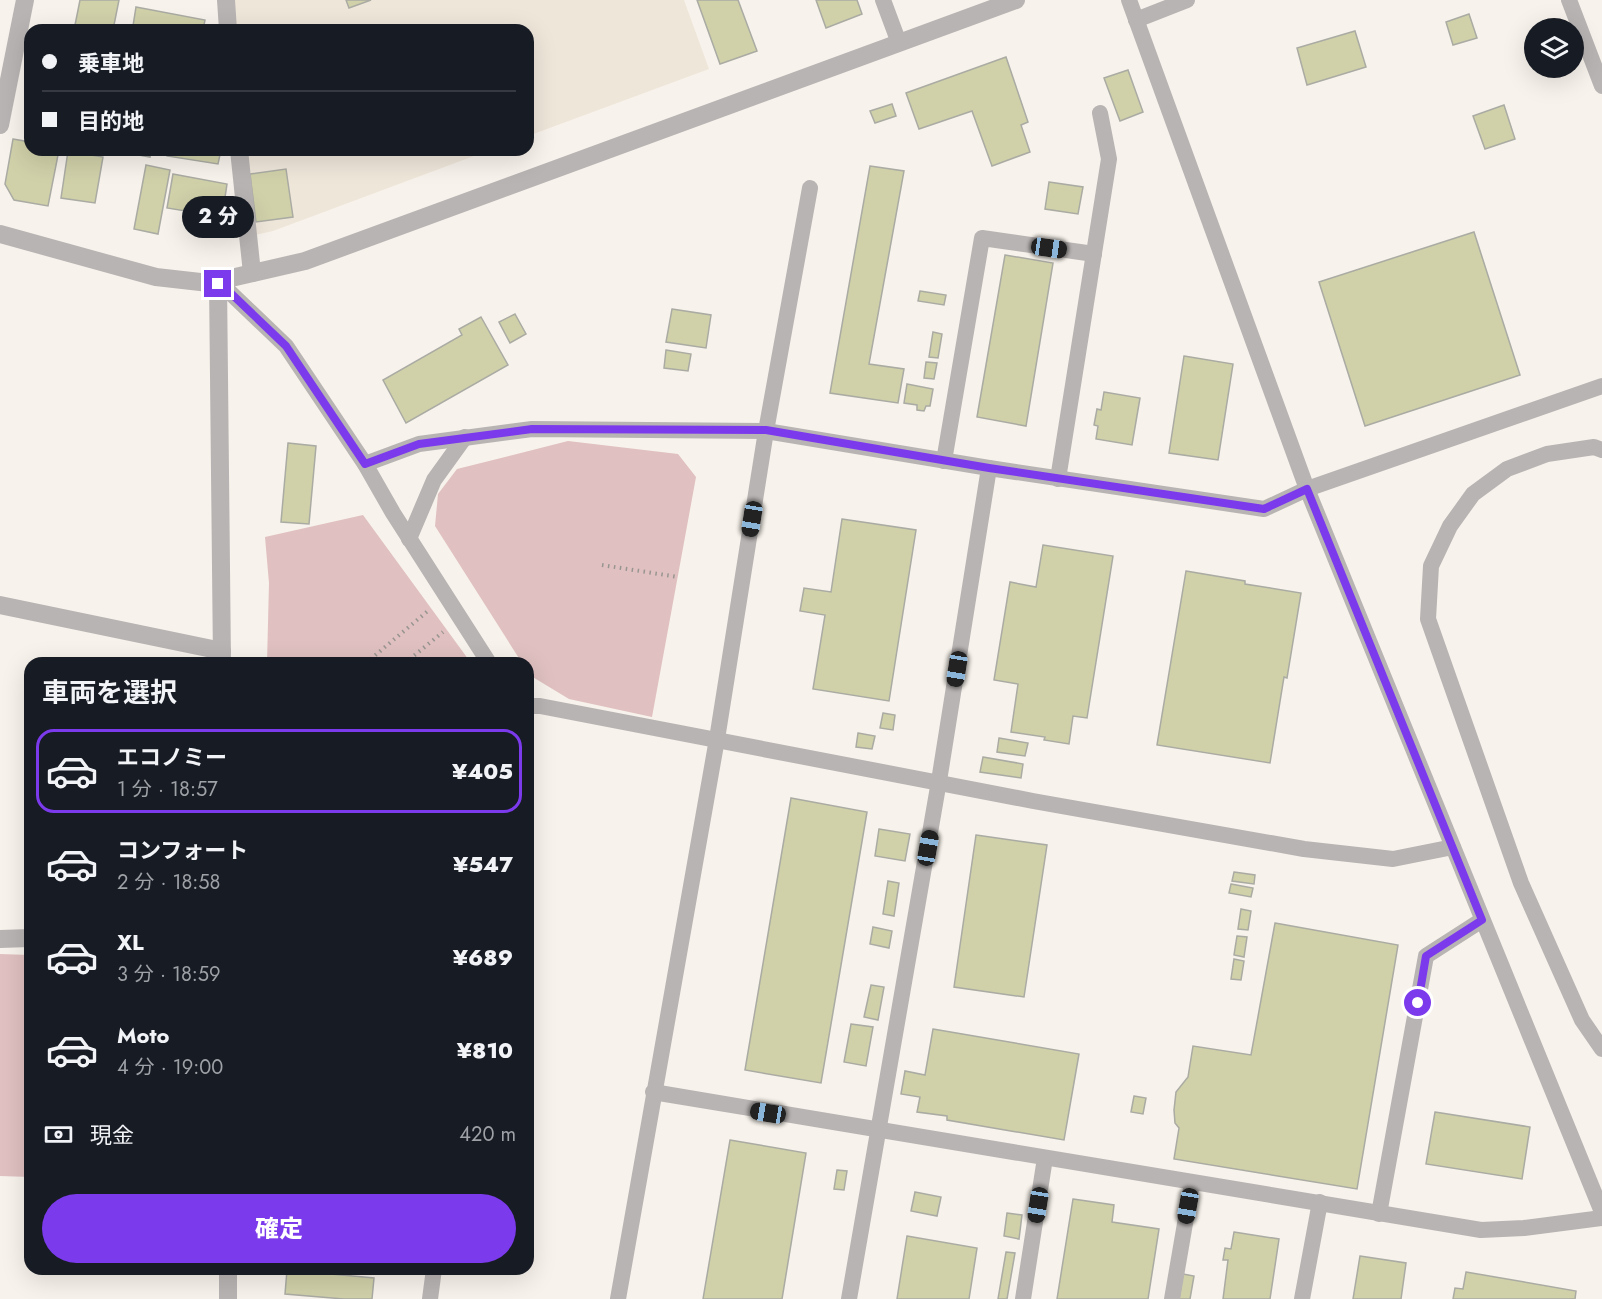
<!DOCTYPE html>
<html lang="ja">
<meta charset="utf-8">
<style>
:root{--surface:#171b24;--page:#242831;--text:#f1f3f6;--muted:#9ea1a6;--line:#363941;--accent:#7c3aed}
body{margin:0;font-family:Jost,"Noto Sans JP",sans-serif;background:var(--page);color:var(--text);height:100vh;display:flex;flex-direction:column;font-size:22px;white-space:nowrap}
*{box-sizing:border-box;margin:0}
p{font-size:20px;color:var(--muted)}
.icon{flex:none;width:33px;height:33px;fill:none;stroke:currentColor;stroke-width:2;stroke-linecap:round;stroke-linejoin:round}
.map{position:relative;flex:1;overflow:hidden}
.details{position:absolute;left:24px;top:657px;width:510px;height:618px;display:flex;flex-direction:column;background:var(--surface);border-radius:18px;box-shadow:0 6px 24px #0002}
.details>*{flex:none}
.guide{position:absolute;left:24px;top:24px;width:510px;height:132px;border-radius:18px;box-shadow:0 6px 24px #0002;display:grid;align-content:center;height:132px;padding:0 18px;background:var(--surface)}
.controls{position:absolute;left:1524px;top:18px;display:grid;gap:12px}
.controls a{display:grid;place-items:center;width:60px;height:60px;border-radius:50%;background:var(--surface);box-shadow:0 6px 24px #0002;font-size:30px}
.end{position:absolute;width:27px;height:27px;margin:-14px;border:8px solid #7c3aed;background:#fff;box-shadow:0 0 0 3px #fff}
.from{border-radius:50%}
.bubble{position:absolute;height:42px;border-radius:21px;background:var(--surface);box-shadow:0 6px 24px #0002;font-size:20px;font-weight:800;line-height:42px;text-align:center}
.car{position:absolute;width:18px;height:36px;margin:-18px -9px;border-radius:8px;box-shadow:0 0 4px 2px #0007;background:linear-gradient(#222 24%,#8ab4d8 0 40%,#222 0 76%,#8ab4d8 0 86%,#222 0)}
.guide b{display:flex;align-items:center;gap:21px;height:57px;font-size:22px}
.guide b+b{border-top:2px solid var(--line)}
.guide i{width:15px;height:15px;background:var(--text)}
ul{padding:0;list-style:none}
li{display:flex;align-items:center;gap:18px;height:84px;margin:0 12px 9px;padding:0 6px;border:3px solid transparent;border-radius:18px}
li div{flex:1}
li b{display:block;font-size:22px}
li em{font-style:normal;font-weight:800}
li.active{border-color:var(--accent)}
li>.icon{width:54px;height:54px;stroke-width:1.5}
h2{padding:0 18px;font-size:27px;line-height:72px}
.pay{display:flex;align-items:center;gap:15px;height:66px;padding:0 18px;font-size:22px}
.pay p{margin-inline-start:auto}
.primary-button{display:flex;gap:12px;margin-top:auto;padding:12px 18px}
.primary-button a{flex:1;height:69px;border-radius:36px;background:var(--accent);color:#fff;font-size:24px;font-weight:800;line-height:69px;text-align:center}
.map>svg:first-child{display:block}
.built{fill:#efe6da}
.green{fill:#e0c0c1}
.building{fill:#d0d1a9;stroke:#aaaba3;stroke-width:1.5}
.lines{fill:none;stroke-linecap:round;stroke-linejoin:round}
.path{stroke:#989590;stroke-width:4;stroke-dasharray:1.5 4.5;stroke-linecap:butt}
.service{stroke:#b8b4b3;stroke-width:16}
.minor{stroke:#b8b4b3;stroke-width:18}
.tertiary{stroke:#b8b4b3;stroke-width:18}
.route{stroke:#7c3aed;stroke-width:8}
</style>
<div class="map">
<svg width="1602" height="1299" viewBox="0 0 1602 1299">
<rect width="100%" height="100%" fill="#f7f2eb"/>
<g class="built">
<path d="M 233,0 L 684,0 L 709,69 L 528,136 L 528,30 L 236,30 Z"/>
<path d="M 247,150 L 490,150 L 273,231 L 255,235 Z"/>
</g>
<g class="green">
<path d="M 568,441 L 678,454 L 696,477 L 652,717 L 569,699 L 531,676 L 528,672 L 528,663 L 522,663 L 435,526 L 438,494 L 457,469 Z"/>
<path d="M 363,515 L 471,663 L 267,663 L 269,583 L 265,537 Z"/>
<path d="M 0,954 L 30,955 L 30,1177 L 0,1176 Z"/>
</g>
<g class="building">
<path d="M 80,0 L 119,0 L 113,30 L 74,30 Z"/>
<path d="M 346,0 L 371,0 L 349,8 Z"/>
<path d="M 697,0 L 738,0 L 757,51 L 720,64 Z"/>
<path d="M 816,0 L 857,0 L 862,14 L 826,28 Z"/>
<path d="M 136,7 L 205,20 L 203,30 L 150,30 L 133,26 Z"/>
<path d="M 1469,14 L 1477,38 L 1453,45 L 1446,22 Z"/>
<path d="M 1355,31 L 1366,67 L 1307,85 L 1297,48 Z"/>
<path d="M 1006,57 L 1028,122 L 1021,125 L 1030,152 L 992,166 L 972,111 L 919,129 L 906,93 Z"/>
<path d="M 1128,70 L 1143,112 L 1120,121 L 1104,78 Z"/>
<path d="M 892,104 L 896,116 L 875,123 L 870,111 Z"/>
<path d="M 1504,105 L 1515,139 L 1485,149 L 1473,116 Z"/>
<path d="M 13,139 L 30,142 L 30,150 L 59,150 L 48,206 L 14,200 L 5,184 Z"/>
<path d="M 112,150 L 151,150 L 150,157 Z"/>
<path d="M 168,150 L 221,150 L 218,164 L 167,156 Z"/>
<path d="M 68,151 L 103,157 L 95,203 L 61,198 Z"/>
<path d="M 146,165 L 170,170 L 158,234 L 134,229 Z"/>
<path d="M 870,166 L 904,171 L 869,364 L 904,369 L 898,403 L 830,393 Z"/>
<path d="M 286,169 L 293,217 L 256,222 L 250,174 Z"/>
<path d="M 173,174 L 227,184 L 222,217 L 167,208 Z"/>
<path d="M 1049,182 L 1083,187 L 1078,214 L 1045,209 Z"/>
<path d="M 1474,232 L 1520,375 L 1365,426 L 1319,282 Z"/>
<path d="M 1005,255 L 1053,263 L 1026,426 L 977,417 Z"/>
<path d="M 920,291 L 946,295 L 944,305 L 918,301 Z"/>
<path d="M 672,309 L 711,315 L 706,348 L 666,342 Z"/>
<path d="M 515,314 L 526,334 L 510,343 L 499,322 Z"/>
<path d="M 481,317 L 508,365 L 406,423 L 383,380 L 462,335 L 459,329 Z"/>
<path d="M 933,332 L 942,334 L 938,358 L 929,357 Z"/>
<path d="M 666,350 L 691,354 L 688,371 L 664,368 Z"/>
<path d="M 1184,356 L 1233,364 L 1218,460 L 1169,453 Z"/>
<path d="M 926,362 L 937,363 L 934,379 L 924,378 Z"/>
<path d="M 907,384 L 933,389 L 930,406 L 926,406 L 924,411 L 917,410 L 917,405 L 904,403 Z"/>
<path d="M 1104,392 L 1140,398 L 1132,445 L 1096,439 L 1098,426 L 1094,425 L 1097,409 L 1101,410 Z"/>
<path d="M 288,443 L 316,446 L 309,524 L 281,522 Z"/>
<path d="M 842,519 L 916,530 L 889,701 L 813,689 L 825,615 L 800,611 L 804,588 L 831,592 Z"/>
<path d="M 1043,545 L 1113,556 L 1087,718 L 1073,716 L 1069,744 L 1044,740 L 1045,737 L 1011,732 L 1018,684 L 994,680 L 1010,582 L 1036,587 Z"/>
<path d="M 1186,571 L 1245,581 L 1245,584 L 1301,593 L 1287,678 L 1284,677 L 1270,763 L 1157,745 Z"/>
<path d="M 883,713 L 895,715 L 893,730 L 880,728 Z"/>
<path d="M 858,733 L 875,736 L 872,749 L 856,747 Z"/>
<path d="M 999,738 L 1028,743 L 1025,756 L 997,752 Z"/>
<path d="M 983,757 L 1023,764 L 1021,778 L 980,772 Z"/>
<path d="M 791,798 L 867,812 L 821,1083 L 745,1070 Z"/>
<path d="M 879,829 L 910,834 L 905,861 L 875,856 Z"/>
<path d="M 976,835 L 1047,845 L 1024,997 L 954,987 Z"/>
<path d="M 1234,872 L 1255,875 L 1254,884 L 1232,881 Z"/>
<path d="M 888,881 L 899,883 L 894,916 L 883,914 Z"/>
<path d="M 1231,884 L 1253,888 L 1251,897 L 1229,893 Z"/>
<path d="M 1241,909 L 1251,911 L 1248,930 L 1238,929 Z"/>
<path d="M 1275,923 L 1398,945 L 1357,1189 L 1174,1159 L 1179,1128 L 1175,1123 L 1174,1110 L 1176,1092 L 1188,1077 L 1193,1046 L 1251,1055 Z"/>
<path d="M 873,927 L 892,931 L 889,948 L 870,944 Z"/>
<path d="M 1237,936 L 1247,937 L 1244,957 L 1234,955 Z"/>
<path d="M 1234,959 L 1244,961 L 1241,980 L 1231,979 Z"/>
<path d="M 871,985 L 884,987 L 878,1020 L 864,1017 Z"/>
<path d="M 851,1024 L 873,1027 L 866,1066 L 844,1062 Z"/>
<path d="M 933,1029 L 1079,1054 L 1064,1140 L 947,1120 L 947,1116 L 917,1112 L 920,1097 L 901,1094 L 905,1071 L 925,1075 Z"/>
<path d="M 1134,1096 L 1146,1098 L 1143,1114 L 1131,1112 Z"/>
<path d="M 1435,1112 L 1530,1127 L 1522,1179 L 1426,1164 Z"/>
<path d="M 730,1140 L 806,1153 L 782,1299 L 703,1299 Z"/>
<path d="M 837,1170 L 847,1171 L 844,1190 L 834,1189 Z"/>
<path d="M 915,1192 L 941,1197 L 937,1216 L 911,1211 Z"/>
<path d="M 1073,1199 L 1114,1205 L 1112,1222 L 1159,1229 L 1148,1299 L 1057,1299 Z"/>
<path d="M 1007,1213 L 1022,1215 L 1019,1239 L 1004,1236 Z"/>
<path d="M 1234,1232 L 1279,1239 L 1270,1299 L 1223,1299 L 1228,1260 L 1223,1260 L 1225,1248 L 1231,1249 Z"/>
<path d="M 907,1236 L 977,1248 L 969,1299 L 897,1299 Z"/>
<path d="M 1006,1252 L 1015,1253 L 1007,1299 L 998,1299 Z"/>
<path d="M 1360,1256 L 1406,1263 L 1401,1299 L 1353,1299 Z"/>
<path d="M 287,1270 L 374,1278 L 372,1299 L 344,1299 L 285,1294 Z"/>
<path d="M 1466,1272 L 1576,1291 L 1575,1299 L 1453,1299 L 1455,1288 L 1463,1289 Z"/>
<path d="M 1183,1274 L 1194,1276 L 1190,1299 L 1179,1299 Z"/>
</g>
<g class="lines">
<g class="path">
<path d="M 602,565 L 678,577"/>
<path d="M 366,663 L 429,610"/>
<path d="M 405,663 L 443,632"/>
</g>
<g class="service">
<path d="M 883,0 L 899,43"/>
<path d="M 1129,0 L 1307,489 L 1602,1212"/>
<path d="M 1569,0 L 1602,86"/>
<path d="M 1136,20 L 1187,0"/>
<path d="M 218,281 L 286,346 L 365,464 L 393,513 L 489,663"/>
<path d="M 1602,450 L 1594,447 L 1547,454 L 1507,469 L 1473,494 L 1450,526 L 1431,566 L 1428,619 L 1521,883 L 1582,1020 L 1602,1049"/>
<path d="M 944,461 L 982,238 L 1094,254"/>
<path d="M 365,464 L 419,444 L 532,429 L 766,431 L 989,468 L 1264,509 L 1307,489 L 1602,386"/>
<path d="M 1058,479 L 1109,159 L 1100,113"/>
<path d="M 409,539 L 434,480 L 465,437"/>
<path d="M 528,706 L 540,706 L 1033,801 L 1304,849 L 1393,859 L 1453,847"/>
<path d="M 653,1092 L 1481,1230 L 1524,1228 L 1602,1218"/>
<path d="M 1379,1214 L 1426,956 L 1482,920"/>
<path d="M 430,1299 L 434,1269"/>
<path d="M 618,1299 L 717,739 L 766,431 L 810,188"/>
<path d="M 849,1299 L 939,781 L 989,468"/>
<path d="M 1023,1299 L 1045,1158"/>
<path d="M 1172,1299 L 1192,1183"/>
<path d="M 1302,1299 L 1320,1202"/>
</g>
<g class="minor">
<path d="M 226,0 L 228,30"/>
<path d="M 0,125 L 25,0"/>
<path d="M 239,150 L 252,273"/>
<path d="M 218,281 L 222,663"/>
<path d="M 0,605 L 222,651"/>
<path d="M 0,939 L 30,938"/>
<path d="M 228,1269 L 228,1299"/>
</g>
<g class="tertiary">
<path d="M 0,234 L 156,277 L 218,284"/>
<path d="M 218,281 L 305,261 L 1016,0"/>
</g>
</g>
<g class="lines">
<path class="route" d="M 218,284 L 218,281 L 286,346 L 365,464 L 419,444 L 532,429 L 766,430 L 989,468 L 1264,509 L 1307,489 L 1482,920 L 1426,956 L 1418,1003"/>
</g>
</svg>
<div class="controls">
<a><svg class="icon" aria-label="layers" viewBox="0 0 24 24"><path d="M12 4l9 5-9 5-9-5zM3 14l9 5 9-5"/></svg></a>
</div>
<i class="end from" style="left:1418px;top:1003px"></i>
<i class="end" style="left:218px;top:284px"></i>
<div class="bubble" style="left:182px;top:196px;width:72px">2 分</div>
<i class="car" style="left:1049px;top:248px;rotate:98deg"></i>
<i class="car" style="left:752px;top:519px;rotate:189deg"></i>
<i class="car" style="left:957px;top:669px;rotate:189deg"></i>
<i class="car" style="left:928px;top:848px;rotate:10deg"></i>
<i class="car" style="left:768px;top:1113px;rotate:279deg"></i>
<i class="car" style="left:1038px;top:1205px;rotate:189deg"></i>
<i class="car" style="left:1188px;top:1206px;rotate:190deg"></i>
<div class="guide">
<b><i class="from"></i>乗車地</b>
<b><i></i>目的地</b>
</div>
<section class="details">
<h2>車両を選択</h2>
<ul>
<li class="active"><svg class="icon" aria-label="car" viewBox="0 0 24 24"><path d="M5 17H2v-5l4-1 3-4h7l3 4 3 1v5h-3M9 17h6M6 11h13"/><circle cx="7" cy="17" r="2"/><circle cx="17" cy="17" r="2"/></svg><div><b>エコノミー</b><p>1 分 · 18:57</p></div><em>¥405</em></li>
<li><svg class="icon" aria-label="car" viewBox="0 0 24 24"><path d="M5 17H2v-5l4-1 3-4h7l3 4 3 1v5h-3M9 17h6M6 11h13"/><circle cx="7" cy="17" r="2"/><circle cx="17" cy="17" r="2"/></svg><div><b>コンフォート</b><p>2 分 · 18:58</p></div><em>¥547</em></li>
<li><svg class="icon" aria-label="car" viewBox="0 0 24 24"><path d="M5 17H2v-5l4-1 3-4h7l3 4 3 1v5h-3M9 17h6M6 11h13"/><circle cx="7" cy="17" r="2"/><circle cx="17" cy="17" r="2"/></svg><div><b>XL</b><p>3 分 · 18:59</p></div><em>¥689</em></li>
<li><svg class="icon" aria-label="car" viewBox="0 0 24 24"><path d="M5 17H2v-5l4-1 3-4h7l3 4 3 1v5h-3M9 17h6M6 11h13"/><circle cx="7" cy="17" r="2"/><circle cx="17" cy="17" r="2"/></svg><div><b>Moto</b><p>4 分 · 19:00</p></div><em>¥810</em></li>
</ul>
<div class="pay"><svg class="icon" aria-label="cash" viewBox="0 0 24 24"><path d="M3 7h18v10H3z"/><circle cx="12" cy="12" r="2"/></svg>現金<p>420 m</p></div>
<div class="primary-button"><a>確定</a></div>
</section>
</div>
